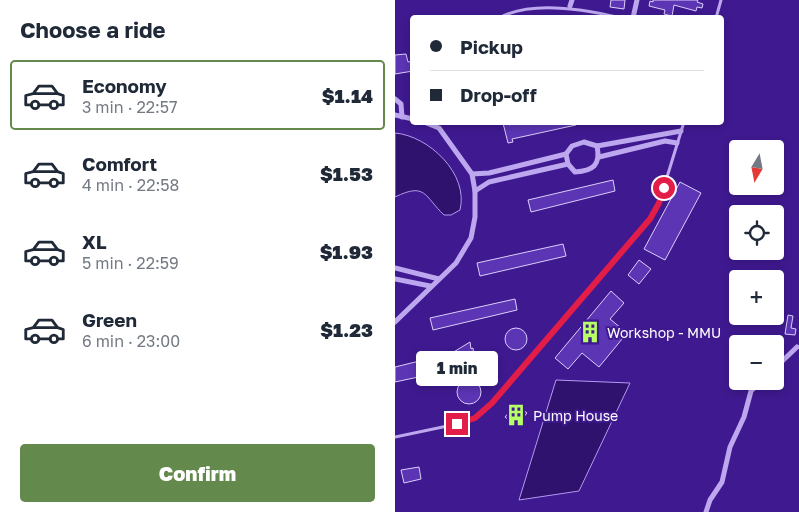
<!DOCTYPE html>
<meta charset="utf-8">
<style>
:root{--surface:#fff;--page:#f2f2f3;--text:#1f2937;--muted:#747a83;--line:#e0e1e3;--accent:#64894c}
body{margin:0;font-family:"Golos Text",sans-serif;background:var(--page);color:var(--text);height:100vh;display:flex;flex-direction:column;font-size:19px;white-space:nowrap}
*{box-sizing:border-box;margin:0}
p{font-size:16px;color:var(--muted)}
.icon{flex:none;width:28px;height:28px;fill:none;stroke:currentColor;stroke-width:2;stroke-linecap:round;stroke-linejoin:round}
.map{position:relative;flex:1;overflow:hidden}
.drawer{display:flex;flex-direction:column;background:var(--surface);width:395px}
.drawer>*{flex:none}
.banner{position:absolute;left:15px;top:15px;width:314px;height:110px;border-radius:5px;box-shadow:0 2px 8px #0003;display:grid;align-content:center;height:110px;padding:0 20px;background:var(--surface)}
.needle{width:32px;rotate:190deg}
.fabs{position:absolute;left:334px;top:140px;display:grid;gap:10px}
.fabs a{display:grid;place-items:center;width:55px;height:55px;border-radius:5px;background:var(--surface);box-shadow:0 2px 8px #0003;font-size:25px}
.end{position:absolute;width:22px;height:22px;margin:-11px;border:6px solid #e11d48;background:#fff;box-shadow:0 0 0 2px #fff}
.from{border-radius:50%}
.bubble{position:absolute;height:35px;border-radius:5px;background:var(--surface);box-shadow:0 2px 8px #0003;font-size:16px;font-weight:800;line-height:35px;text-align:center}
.banner b{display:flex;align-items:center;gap:18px;height:48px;font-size:19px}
.banner b+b{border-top:1px solid var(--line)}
.banner i{width:12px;height:12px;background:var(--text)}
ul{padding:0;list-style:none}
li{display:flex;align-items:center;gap:15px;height:70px;margin:0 10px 8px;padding:0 10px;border:2px solid transparent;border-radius:5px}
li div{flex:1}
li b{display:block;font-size:19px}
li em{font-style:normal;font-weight:800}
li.current{border-color:var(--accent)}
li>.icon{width:45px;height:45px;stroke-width:1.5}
h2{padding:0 20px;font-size:22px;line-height:60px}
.primary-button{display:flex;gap:10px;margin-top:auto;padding:10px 20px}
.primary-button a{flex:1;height:58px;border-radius:5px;background:var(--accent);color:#fff;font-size:20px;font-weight:800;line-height:58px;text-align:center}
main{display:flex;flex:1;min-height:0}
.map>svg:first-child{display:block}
.water{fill:#2f116e;stroke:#b39af1}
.building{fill:#5b35b4;stroke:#dbcefb}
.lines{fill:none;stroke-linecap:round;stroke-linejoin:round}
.service{stroke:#bda8ef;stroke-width:3}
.minor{stroke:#bda8ef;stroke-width:5}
.route{stroke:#e11d48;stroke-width:6}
.labels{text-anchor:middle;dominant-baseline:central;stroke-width:4;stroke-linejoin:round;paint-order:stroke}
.poi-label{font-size:14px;fill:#fff;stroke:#3f1990;text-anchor:start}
</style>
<main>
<section class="drawer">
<h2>Choose a ride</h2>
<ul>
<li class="current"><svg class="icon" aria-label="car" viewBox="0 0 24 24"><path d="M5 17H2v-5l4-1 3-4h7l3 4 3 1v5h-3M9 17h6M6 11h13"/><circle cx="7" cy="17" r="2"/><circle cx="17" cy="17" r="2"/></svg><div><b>Economy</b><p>3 min · 22:57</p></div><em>$1.14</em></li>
<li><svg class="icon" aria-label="car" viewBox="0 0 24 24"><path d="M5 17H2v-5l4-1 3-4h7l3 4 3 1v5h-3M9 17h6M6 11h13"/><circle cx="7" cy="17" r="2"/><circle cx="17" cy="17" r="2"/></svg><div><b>Comfort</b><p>4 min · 22:58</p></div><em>$1.53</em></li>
<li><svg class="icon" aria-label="car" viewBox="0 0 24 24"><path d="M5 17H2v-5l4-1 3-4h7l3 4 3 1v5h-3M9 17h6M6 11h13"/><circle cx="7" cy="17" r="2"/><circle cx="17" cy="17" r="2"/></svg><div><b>XL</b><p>5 min · 22:59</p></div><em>$1.93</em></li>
<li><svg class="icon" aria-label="car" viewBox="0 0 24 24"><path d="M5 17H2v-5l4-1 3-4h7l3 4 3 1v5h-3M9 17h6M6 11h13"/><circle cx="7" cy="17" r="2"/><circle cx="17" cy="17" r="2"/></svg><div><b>Green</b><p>6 min · 23:00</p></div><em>$1.23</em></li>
</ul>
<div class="primary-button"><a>Confirm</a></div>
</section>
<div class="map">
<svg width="404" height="512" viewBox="0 0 404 512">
<rect width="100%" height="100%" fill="#3f1990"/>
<g class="water">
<path d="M 0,133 C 34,136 74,174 65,210 L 56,215 L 49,215 C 29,196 31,182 0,197 Z"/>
<path d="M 161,380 L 235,383 L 184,491 L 124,500 Z"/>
</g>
<g class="building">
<path d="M 216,0 L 230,0 L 229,9 L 215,7 Z"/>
<path d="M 258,0 L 303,0 L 302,2 L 308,4 L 307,8 L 302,7 L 301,11 L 279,5 L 277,16 L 269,14 L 270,10 L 254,6 L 255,1 L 258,2 Z"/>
<path d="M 11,54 L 13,62 L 18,61 L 18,71 L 0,74 L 0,55 Z"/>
<path d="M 113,122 L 114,125 L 125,122 L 180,122 L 181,125 L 117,139 L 118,142 L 113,143 L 108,123 Z"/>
<path d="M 218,180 L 220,191 L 136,212 L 133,200 Z"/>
<path d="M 285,182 L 306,193 L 270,260 L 249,249 Z"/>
<path d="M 168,244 L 171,256 L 85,276 L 82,263 Z"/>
<path d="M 244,260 L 256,269 L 244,284 L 233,275 Z"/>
<path d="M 216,291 L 229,303 L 215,319 L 232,333 L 204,367 L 187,353 L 173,369 L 160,358 Z"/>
<path d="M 120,299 L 122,310 L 38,330 L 35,318 Z"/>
<path d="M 393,315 L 398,316 L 396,328 L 401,329 L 400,335 L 390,334 Z"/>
<circle cx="121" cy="339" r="11"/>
<path d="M 75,342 L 76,349 L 78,348 L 80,365 L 75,366 L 74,364 L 34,374 L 35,379 L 29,381 L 28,376 L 0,382 L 0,367 L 57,353 Z"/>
<circle cx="74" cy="392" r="12"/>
<path d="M 121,404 L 132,413 L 121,426 L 110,417 Z"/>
<path d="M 24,467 L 26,479 L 9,483 L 6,470 Z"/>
</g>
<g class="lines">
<g class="service">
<path d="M 104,18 C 136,0 189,9 226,18"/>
<path d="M 321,18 L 326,0"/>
<path d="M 0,437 L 62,424 L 80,418 L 97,403 L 255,219 L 264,203 L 289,122"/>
</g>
<g class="minor">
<path d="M 175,6 L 177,0"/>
<path d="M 238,18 L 242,0"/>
<path d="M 0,99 L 6,104 L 7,117"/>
<path d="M 0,115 L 18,119"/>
<path d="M 189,142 L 202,146 C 206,165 198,171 180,172 L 173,164 L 171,154 L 177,146 Z"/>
<path d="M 202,146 L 286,131"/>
<path d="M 204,157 L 270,141 L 282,143"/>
<path d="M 77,174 L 94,173 L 171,154"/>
<path d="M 80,191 L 94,182 L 173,164"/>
<path d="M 0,268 L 44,279"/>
<path d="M 0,279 L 35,286"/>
<path d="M 0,322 L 61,263 L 76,238 L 80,217 L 80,191 L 77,174 L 44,128 L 29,122"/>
<path d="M 380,368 L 402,347"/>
<path d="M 311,512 L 315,500 L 327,482 L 335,447 L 349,417 L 356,391 L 366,381"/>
</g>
</g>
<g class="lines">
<path class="route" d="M 62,424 L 80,418 L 97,403 L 255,219 L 264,203 L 269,188"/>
</g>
<defs>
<g id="building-bare" transform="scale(1.725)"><path d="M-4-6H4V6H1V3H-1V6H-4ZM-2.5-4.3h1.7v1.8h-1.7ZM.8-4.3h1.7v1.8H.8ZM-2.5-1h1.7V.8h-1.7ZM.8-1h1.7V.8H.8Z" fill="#b8ff66" stroke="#3f1990" stroke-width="2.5" paint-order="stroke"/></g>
</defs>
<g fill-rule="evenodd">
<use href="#building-bare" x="195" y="332"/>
<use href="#building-bare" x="121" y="415"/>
</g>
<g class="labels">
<g class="poi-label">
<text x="212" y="332">Workshop - MMU</text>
<text x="138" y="415">Pump House</text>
</g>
</g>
</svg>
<div class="fabs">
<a><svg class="needle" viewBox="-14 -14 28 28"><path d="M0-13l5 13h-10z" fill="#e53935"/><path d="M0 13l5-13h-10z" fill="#747a83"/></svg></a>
<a><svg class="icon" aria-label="locate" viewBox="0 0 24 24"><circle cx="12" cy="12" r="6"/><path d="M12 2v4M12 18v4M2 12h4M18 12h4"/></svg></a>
<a>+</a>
<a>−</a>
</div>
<i class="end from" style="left:269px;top:188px"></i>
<i class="end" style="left:62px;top:424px"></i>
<div class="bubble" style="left:21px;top:351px;width:82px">1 min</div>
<div class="banner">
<b><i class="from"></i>Pickup</b>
<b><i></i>Drop-off</b>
</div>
</div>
</main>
